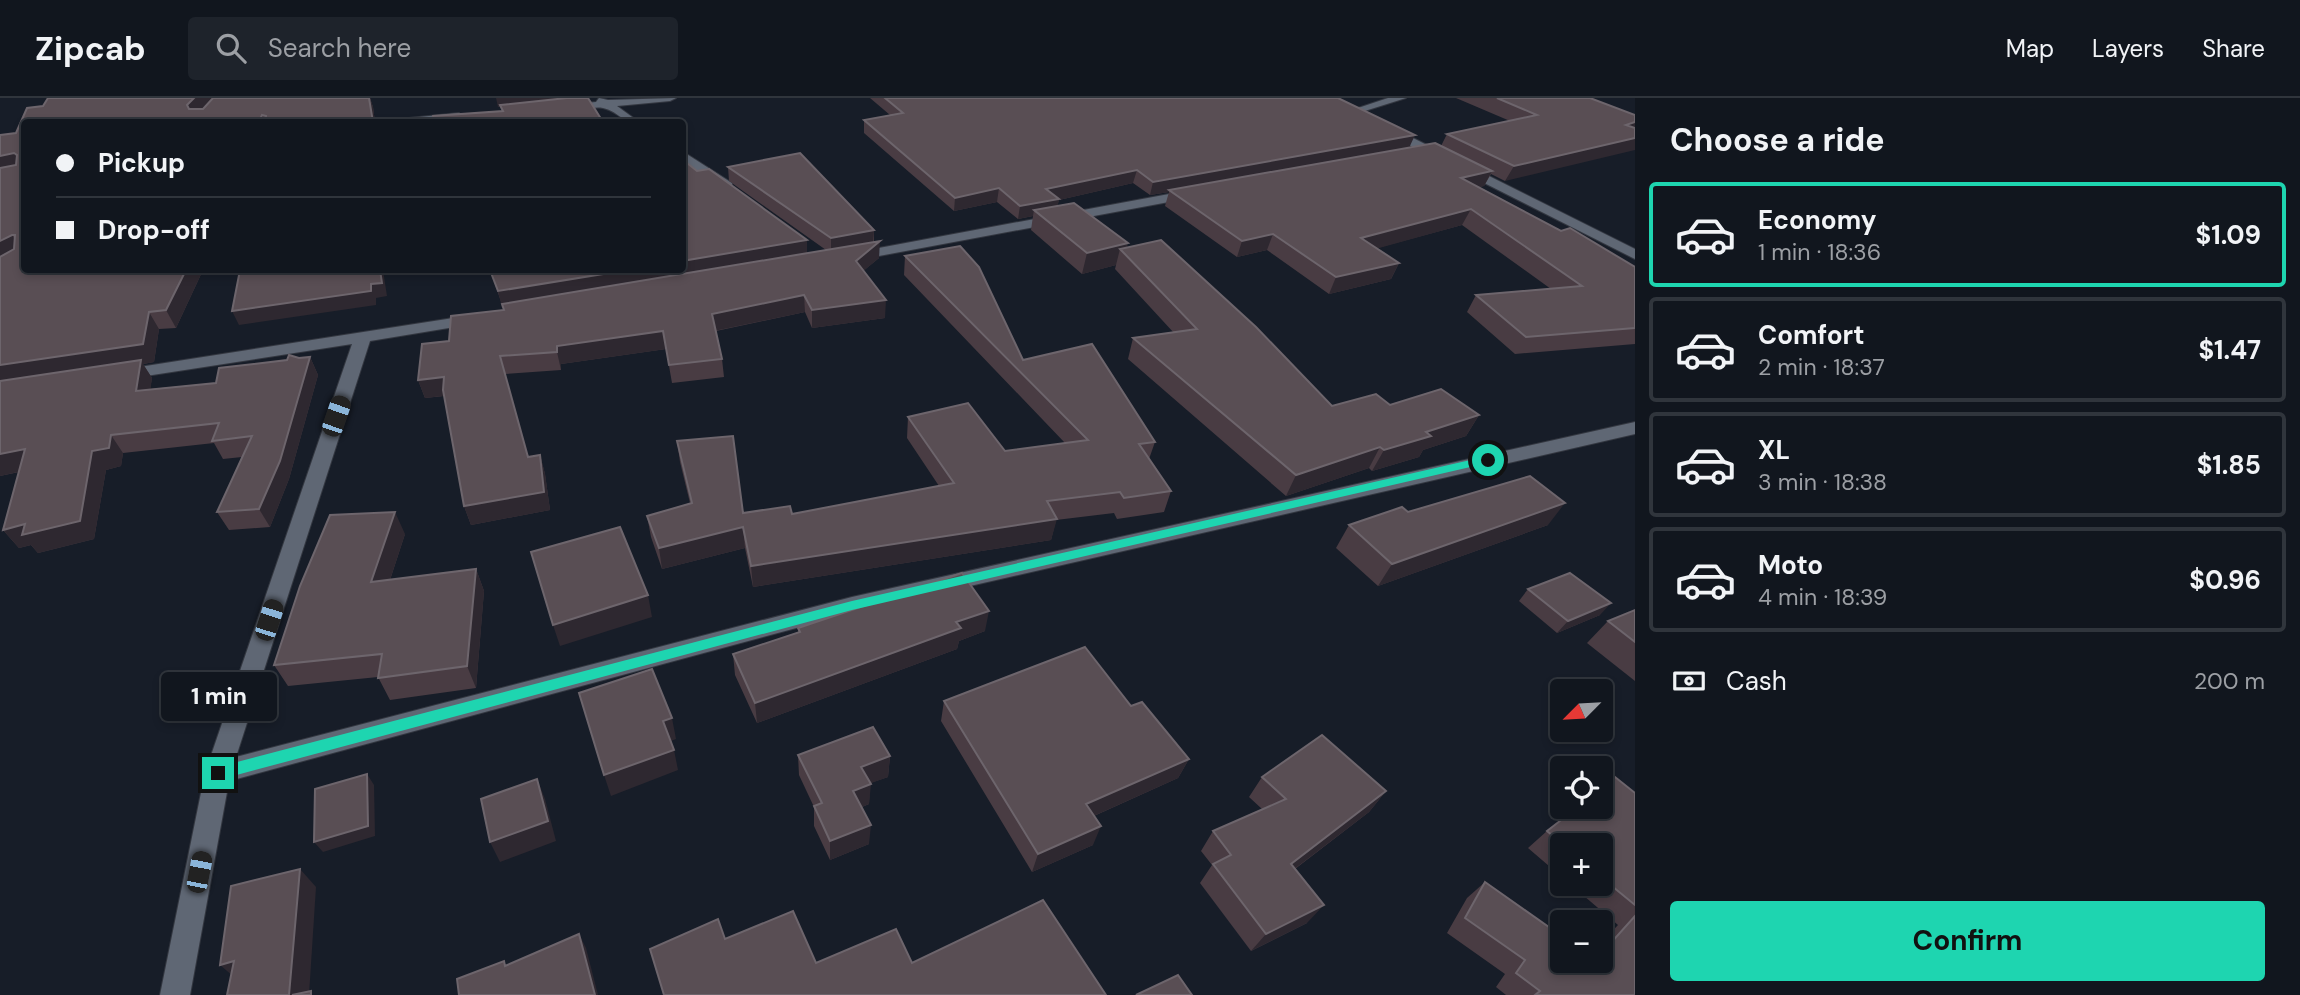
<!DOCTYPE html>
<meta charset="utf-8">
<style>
:root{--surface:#11161e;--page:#1e232b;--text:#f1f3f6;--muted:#9c9fa4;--line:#30353c;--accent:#1ed5b0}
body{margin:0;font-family:"DM Sans",sans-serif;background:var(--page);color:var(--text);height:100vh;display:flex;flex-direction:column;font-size:26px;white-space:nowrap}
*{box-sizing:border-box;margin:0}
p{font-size:23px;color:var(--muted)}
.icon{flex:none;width:38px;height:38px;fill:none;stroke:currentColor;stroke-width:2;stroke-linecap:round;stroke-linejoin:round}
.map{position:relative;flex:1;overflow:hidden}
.sheet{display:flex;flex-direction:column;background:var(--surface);width:665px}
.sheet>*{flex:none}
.hud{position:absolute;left:21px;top:21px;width:665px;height:154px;border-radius:7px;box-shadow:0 4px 10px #0003,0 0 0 2px var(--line);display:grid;align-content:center;height:154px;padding:0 35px;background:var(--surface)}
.needle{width:46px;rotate:246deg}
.fabs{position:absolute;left:1550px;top:581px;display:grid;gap:14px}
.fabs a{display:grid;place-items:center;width:63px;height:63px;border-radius:7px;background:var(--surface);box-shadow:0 4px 10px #0003,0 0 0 2px var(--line);font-size:35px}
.end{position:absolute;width:32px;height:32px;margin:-16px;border:9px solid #1ed5b0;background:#111;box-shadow:0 0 0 4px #111}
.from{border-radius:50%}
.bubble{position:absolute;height:49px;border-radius:7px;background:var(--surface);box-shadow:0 4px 10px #0003,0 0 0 2px var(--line);font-size:23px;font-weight:700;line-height:49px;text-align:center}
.car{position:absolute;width:21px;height:42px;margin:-21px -10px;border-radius:9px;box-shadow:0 0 5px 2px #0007;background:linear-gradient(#222 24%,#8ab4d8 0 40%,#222 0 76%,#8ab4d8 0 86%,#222 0)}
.hud b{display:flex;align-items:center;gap:24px;height:66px;font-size:26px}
.hud b+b{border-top:2px solid var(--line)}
.hud i{width:18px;height:18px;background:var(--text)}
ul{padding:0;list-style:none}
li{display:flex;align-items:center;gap:21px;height:105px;margin:0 14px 10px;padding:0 21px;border:4px solid var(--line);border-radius:7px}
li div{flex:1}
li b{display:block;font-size:26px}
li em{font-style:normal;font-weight:700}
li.active{border-color:var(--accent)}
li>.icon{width:63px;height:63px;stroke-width:1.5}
h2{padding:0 35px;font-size:32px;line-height:84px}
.pay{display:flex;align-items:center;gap:18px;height:77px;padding:0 35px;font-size:26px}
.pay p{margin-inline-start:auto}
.button{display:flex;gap:14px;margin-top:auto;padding:14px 35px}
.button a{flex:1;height:80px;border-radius:7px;background:var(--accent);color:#111;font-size:28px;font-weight:700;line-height:80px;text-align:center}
header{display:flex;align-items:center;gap:42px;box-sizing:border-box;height:98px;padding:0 35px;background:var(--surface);border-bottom:2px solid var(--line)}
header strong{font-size:33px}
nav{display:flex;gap:38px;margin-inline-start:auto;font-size:24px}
.search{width:490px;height:63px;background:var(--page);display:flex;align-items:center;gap:18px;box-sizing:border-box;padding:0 24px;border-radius:7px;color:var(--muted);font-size:26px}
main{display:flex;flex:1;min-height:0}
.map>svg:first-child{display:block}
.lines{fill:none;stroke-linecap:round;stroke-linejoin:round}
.minor-casing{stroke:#333740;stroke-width:2}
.minor{fill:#5f6774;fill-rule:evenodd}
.wall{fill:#493c43}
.shaded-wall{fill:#2e2830}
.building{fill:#594e54;stroke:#6d656c;stroke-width:2}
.route{fill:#1ed5b0}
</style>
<header>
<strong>Zipcab</strong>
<div class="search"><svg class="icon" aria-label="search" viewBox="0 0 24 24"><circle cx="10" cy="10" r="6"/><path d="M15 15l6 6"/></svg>Search here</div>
<nav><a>Map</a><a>Layers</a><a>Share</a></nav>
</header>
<main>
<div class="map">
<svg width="1635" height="897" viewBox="0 0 1635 897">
<rect width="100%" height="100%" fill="#171d28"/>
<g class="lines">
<g class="minor-casing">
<g id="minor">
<path d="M 599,0 L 608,2 L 676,0 L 670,3 L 617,8 L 639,24 C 620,24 618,13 603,10 C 589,7 571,19 559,10 L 565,7 L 596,4 Z"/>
<path d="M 1388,0 L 1406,0 L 1352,17 L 1346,14 Z"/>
<path d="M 459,15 L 465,19 L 463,21 L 403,24 L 409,20 Z"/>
<path d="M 1387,27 L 1635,151 L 1635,161 L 1383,34 L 1383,28 Z"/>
<path d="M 682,53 L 732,85 L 732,91 L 722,91 L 682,63 Z"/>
<path d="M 1196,91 L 1203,95 L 1201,98 L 852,163 L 845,159 L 852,155 Z"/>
<path d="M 479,216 L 485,218 L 487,221 L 485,224 L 370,243 L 236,659 L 852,499 L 1635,324 L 1635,336 L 852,515 L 229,683 L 190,897 L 160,897 L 205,675 L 352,246 L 120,282 L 111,277 L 120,272 Z"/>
</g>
</g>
<use href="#minor" class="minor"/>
</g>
<g class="wall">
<path d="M 48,0 L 370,0 L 373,9 L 375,24 L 24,24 L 24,172 L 203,172 L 176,230 L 159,231 L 154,264 L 143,266 L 152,280 L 150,291 L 216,285 L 219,270 L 287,262 L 289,257 L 299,260 L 310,259 L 318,277 L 289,381 L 270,429 L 229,432 L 217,414 L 242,359 L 223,361 L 214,345 L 123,355 L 121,368 L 106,372 L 94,441 L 38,455 L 31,447 L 19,450 L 3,432 L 19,374 L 0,378 L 0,37 L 16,35 L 27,10 L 43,8 Z"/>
<path d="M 870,0 L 1338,0 L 1409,49 L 1441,48 L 1447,36 L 1510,23 L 1456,0 L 1590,0 L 1505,83 L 1491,76 L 1484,88 L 1479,89 L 1561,133 L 1635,169 L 1635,246 L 1515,256 L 1467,214 L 1476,197 L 1551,191 L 1462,127 L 1377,150 L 1399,165 L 1391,181 L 1329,196 L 1267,152 L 1237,159 L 1165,108 L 1169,94 L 1150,97 L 1133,85 L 1059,102 L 1057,108 L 1126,150 L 1332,308 L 1390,307 L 1479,317 L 1466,338 L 1423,352 L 1419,359 L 1372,373 L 1369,370 L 1286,398 L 1128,261 L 1133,240 L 1174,235 L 1115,171 L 1116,167 L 1082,176 L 1031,132 L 1033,118 L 1018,121 L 997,104 L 954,113 L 864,35 L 864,22 L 890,17 Z"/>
<path d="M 728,69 L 874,132 L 874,144 L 879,160 L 863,173 L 885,220 L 812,230 L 805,214 L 716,233 L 722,261 L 724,279 L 672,285 L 666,251 L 561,266 L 561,272 L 505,276 L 528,359 L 540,357 L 545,376 L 550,412 L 471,427 L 464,408 L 444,298 L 425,300 L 418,282 L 449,243 L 504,212 L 490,172 L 682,172 L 697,73 L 807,155 L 826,152 L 729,83 Z"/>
<path d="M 905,158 L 1023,262 L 1155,344 L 1149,361 L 1171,393 L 1164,414 L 1117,421 L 1114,415 L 1056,422 L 1051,442 L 753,489 L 745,450 L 662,471 L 651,439 L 647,418 L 690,405 L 680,364 L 677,343 L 743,415 L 792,416 L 939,388 L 907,340 L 908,319 L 1005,353 L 1065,345 L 904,177 Z"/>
<path d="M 1408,414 L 1548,427 L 1378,488 L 1336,450 L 1349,427 Z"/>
<path d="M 405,436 L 390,482 L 476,471 L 484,493 L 476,590 L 390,602 L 378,579 L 288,588 L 274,567 Z"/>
<path d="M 1528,491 L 1600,517 L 1557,535 L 1519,503 Z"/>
<path d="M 1635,512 L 1635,583 L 1587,545 L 1608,523 Z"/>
<path d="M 798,530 L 985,533 L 959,543 L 957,551 L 757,625 L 735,577 L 733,556 L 798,534 Z"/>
<path d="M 944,603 L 1131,608 L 1189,661 L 1178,680 L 1094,718 L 1093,747 L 1032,774 L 941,623 Z"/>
<path d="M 798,657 L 890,658 L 888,679 L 870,685 L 869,706 L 862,709 L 869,746 L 830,762 L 814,728 L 814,709 L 799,677 Z"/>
<path d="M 1262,679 L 1386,693 L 1369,714 L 1295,771 L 1307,825 L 1251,853 L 1200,785 L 1212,767 L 1201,753 L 1213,733 L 1262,711 L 1249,699 Z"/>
<path d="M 1635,695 L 1635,897 L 1506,897 L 1496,889 L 1505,876 L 1447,835 L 1467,800 L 1485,784 L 1563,863 L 1601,863 L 1601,845 L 1618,827 L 1570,786 L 1601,786 L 1601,747 L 1563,747 L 1563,780 L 1528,750 L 1547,733 Z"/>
</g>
<g class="shaded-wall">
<path d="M 194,0 L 214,0 L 194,22 L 187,7 Z"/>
<path d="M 369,0 L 370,0 L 373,9 L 375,24 L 373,24 Z"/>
<path d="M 496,0 L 582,0 L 582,2 L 498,9 Z"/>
<path d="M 262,17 L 265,24 L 259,24 Z"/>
<path d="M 1635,24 L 1635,37 L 1626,27 Z"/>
<path d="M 1415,37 L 1409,50 L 1169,92 L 1169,94 L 1150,97 L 1153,84 Z"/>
<path d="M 1635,40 L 1635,52 L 1505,83 L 1514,68 Z"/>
<path d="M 14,55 L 23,70 L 0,77 L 0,58 Z"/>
<path d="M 1137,72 L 1133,85 L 1059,102 L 1056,114 L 1034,112 L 1033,118 L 1018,121 L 1020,108 L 1046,91 Z"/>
<path d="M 1492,73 L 1484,88 L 1453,95 L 1461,80 Z"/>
<path d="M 999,90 L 997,104 L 954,113 L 955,100 Z"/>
<path d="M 1471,111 L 1462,127 L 1354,157 L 1361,140 Z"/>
<path d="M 874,132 L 873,147 L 831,155 L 831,140 Z"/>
<path d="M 1273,136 L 1267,152 L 1237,159 L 1242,143 Z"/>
<path d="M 12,137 L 23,154 L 0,166 L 0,143 Z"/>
<path d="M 807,142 L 807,159 L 502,210 L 498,193 L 628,172 L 682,172 L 682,163 Z"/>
<path d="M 880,143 L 879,160 L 855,180 L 856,163 Z"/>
<path d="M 1128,145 L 1125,157 L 1120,151 L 1116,167 L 1082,176 L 1087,155 Z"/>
<path d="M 1399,165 L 1391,181 L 1329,196 L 1336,179 Z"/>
<path d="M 186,172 L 203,172 L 176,230 L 166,212 Z"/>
<path d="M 380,172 L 383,172 L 387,198 L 376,200 L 376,207 L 239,227 L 232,213 Z"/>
<path d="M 804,197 L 805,214 L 714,233 L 712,216 Z"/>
<path d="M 886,202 L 885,220 L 812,230 L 812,212 Z"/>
<path d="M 149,214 L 159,231 L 154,264 L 143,266 L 152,280 L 148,311 L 0,287 L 0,267 Z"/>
<path d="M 663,233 L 666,251 L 561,266 L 561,272 L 557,254 L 557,248 Z"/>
<path d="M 310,259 L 318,277 L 289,381 L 270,429 L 259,411 Z"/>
<path d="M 444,279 L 451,297 L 425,300 L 418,282 Z"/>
<path d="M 1479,317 L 1466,338 L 1423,352 L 1419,359 L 1372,373 L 1384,352 L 1426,334 Z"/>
<path d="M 111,337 L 123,355 L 121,368 L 106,372 L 94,441 L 38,455 L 31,447 L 19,450 L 3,432 Z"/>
<path d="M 1380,349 L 1369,370 L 1286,398 L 1296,377 Z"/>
<path d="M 25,351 L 40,369 L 0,378 L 0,356 Z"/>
<path d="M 540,357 L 545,376 L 550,412 L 471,427 L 464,408 Z"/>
<path d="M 1565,405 L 1548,427 L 1378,488 L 1392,466 Z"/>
<path d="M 395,414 L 405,436 L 382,506 L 371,484 Z"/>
<path d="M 1057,421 L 1051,442 L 753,489 L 751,468 Z"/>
<path d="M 743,429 L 745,450 L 662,471 L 659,450 Z"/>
<path d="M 476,471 L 484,493 L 476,590 L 467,568 Z"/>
<path d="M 648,497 L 652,519 L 560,548 L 553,527 Z"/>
<path d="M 1611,505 L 1600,517 L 1557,535 L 1568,523 Z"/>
<path d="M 989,513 L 985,533 L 959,543 L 957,551 L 757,625 L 755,605 L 956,524 Z"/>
<path d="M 672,620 L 676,641 L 668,644 L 663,623 Z"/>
<path d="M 674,652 L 678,672 L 611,698 L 604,677 Z"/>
<path d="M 890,658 L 888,679 L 860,689 L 861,669 Z"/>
<path d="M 1189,661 L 1178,680 L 1078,725 L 1086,706 Z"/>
<path d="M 367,676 L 374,687 L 375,738 L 323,754 L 314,744 Z"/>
<path d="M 537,681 L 545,701 L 556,743 L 500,764 L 490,744 Z"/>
<path d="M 871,686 L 869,706 L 852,713 L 853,693 Z"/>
<path d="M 1386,693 L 1369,714 L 1276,785 L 1291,766 Z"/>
<path d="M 871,727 L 869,746 L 830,762 L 830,743 Z"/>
<path d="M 1101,728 L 1093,747 L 1032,774 L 1038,756 Z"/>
<path d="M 300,771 L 316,789 L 309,897 L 289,897 Z"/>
<path d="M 1324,807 L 1307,825 L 1251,853 L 1266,836 Z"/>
<path d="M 579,836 L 586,850 L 598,897 L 595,897 Z"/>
<path d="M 234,863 L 240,884 L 220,867 Z"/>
</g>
<g class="building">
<path d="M 48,0 L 194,0 L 187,7 L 189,11 L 203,11 L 213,0 L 369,0 L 373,24 L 265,24 L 266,18 L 262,17 L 259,24 L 24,24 L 24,172 L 186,172 L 166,212 L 149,214 L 143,246 L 0,267 L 0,159 L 14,151 L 15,137 L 12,137 L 0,143 L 0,70 L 16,67 L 17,57 L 14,55 L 0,58 L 0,37 L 16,35 L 27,10 L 43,8 Z"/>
<path d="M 567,0 L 588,0 L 603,24 L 407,24 L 432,22 L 433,18 L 503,13 L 500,7 Z"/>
<path d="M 885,0 L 1338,0 L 1415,37 L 1153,84 L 1137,72 L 1046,91 L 1059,101 L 1020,108 L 999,90 L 955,100 L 864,22 L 903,15 Z"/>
<path d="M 1497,0 L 1590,0 L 1635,17 L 1635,24 L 1626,27 L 1635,30 L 1635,40 L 1514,68 L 1447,36 L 1537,17 Z"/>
<path d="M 1435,45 L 1492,73 L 1461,80 L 1561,133 L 1570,130 L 1635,169 L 1635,230 L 1526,239 L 1476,197 L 1582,188 L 1471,111 L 1361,140 L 1399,165 L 1336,179 L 1273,136 L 1242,143 L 1169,92 Z"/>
<path d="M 800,55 L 874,132 L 831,140 L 728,69 Z"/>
<path d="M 682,61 L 697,73 L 709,71 L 807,142 L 682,163 Z"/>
<path d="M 1074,105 L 1128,145 L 1087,155 L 1034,112 Z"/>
<path d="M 1161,142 L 1256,229 L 1332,308 L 1376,296 L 1390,307 L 1441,291 L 1479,317 L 1426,334 L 1431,338 L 1384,352 L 1380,349 L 1296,377 L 1133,240 L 1197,231 L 1120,151 Z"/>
<path d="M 880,143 L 856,163 L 886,202 L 812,212 L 804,197 L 712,216 L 722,261 L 669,267 L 663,233 L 557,248 L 557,254 L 500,258 L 528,359 L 540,357 L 544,394 L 464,408 L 443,292 L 444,279 L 418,282 L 422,246 L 449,243 L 451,218 L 504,212 L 502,206 Z"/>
<path d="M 960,148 L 979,169 L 1023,262 L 1092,246 L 1155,344 L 1139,346 L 1171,393 L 1124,400 L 1120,394 L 1047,403 L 1057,421 L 751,468 L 743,429 L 659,450 L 647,418 L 692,405 L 677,343 L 733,338 L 743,415 L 790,408 L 792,416 L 954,385 L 908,319 L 968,305 L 1005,353 L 1088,342 L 905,158 Z"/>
<path d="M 240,172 L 380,172 L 382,185 L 371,186 L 371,193 L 232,213 Z"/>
<path d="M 490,172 L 628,172 L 498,193 Z"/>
<path d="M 289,257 L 299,260 L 310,259 L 280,363 L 259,411 L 217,414 L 252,338 L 212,343 L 219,325 L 111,337 L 109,350 L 92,353 L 80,423 L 22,437 L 25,426 L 3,432 L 25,351 L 0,356 L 0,283 L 141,262 L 136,293 L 216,285 L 219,270 L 287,262 Z"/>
<path d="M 1530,378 L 1565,405 L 1392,466 L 1349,427 L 1402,409 L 1408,414 Z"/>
<path d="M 395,414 L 371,484 L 476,471 L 467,568 L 378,580 L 382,556 L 274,567 L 300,488 L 330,417 Z"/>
<path d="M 620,429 L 648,497 L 553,527 L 531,454 Z"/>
<path d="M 962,475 L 989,513 L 956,524 L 961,530 L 755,605 L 733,556 L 800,534 L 798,530 Z"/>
<path d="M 1570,475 L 1611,505 L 1568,523 L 1528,491 Z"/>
<path d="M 1635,512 L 1635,544 L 1608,523 Z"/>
<path d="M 1085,549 L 1131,608 L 1142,604 L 1189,661 L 1086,706 L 1101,728 L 1038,756 L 944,603 Z"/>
<path d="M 652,571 L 672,620 L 663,623 L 674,652 L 604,677 L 579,595 Z"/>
<path d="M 873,629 L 890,658 L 861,669 L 871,686 L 853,693 L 871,727 L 830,743 L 814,708 L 822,705 L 798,657 Z"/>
<path d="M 1322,637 L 1386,693 L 1291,766 L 1324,807 L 1266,836 L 1213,766 L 1231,757 L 1213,733 L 1286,701 L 1262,679 Z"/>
<path d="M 367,676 L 368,728 L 314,744 L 315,691 Z"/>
<path d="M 1615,679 L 1635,695 L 1635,807 L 1601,779 L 1601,747 L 1564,747 L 1547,733 L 1578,709 L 1601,709 L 1601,690 Z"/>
<path d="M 537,681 L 548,723 L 490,744 L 481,701 Z"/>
<path d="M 300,771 L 289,897 L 227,897 L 234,863 L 220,867 L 231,788 Z"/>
<path d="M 1485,784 L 1563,839 L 1563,863 L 1601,863 L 1601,856 L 1635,818 L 1635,897 L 1535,897 L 1540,893 L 1516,875 L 1525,862 L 1465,820 Z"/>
<path d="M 1043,802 L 1106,897 L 664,897 L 650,851 L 718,821 L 725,841 L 793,813 L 816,865 L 896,831 L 912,865 Z"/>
<path d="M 579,836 L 595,897 L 459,897 L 457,881 L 504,863 L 505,868 Z"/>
<path d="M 1178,877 L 1192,897 L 1136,897 Z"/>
<path d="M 311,893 L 311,897 L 292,897 Z"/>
</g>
<path class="route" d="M 1488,358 L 1492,359 L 1492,364 L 852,512 L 218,682 L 211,675 L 218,669 L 852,503 Z"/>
</svg>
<div class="fabs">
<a><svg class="needle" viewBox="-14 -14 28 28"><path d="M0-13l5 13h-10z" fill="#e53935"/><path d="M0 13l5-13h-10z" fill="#9c9fa4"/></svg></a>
<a><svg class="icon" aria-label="locate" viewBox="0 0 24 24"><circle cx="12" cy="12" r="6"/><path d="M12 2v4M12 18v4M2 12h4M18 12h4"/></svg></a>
<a>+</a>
<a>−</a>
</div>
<i class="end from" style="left:1488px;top:362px"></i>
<i class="end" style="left:218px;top:675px"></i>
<div class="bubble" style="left:161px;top:574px;width:116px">1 min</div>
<i class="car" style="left:336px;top:318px;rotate:19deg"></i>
<i class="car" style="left:269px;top:522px;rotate:18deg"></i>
<i class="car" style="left:199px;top:774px;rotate:11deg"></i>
<div class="hud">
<b><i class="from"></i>Pickup</b>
<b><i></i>Drop-off</b>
</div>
</div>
<section class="sheet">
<h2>Choose a ride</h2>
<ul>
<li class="active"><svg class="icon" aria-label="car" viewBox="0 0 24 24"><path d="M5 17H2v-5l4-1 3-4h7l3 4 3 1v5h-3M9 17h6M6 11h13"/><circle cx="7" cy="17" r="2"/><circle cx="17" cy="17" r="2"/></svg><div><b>Economy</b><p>1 min · 18:36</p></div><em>$1.09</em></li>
<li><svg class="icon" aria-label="car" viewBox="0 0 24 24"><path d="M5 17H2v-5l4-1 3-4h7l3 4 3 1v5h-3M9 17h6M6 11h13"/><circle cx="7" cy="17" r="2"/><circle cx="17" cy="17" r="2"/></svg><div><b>Comfort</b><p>2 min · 18:37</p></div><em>$1.47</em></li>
<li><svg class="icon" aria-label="car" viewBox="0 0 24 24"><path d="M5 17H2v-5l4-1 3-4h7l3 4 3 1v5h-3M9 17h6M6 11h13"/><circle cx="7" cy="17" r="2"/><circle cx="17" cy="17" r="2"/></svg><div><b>XL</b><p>3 min · 18:38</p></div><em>$1.85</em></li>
<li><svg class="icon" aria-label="car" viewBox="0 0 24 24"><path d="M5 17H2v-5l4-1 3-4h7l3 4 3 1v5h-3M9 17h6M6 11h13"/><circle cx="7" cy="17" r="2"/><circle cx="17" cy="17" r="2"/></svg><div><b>Moto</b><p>4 min · 18:39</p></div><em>$0.96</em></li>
</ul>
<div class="pay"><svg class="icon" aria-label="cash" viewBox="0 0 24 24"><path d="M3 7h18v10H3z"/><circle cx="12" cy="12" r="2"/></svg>Cash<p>200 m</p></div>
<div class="button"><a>Confirm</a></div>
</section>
</main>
